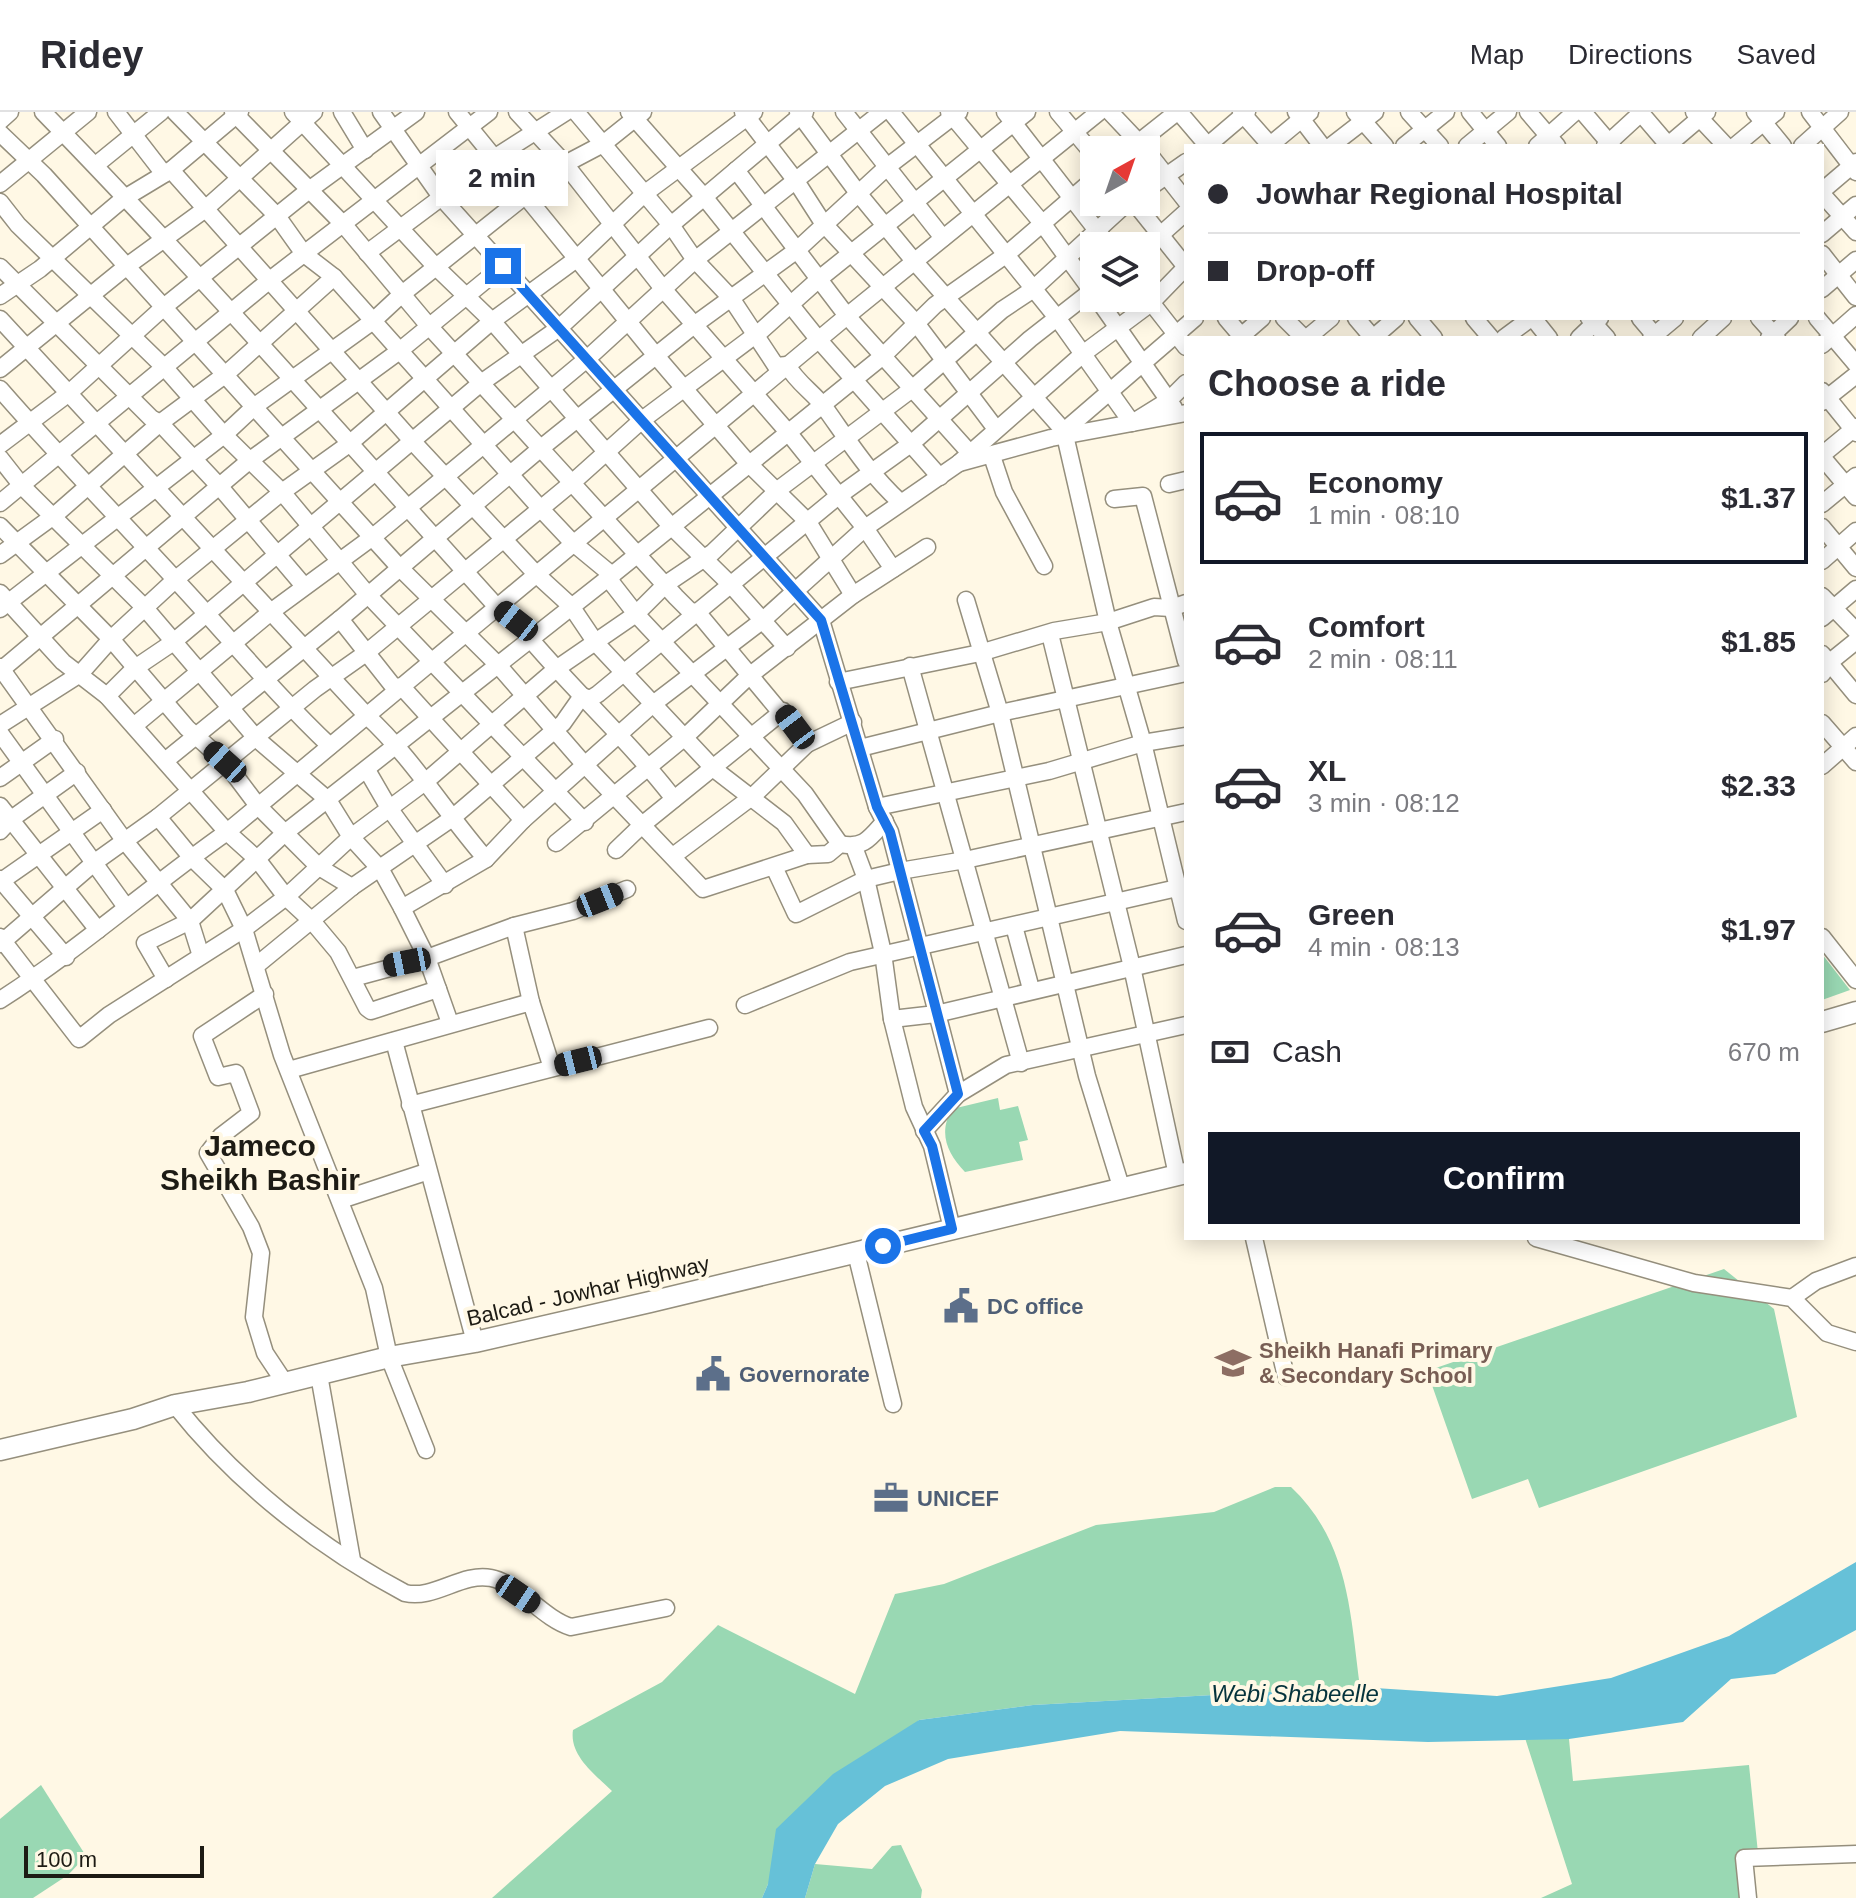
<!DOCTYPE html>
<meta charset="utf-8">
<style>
:root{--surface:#fff;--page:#f7f7f7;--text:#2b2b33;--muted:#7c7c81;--line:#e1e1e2;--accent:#111827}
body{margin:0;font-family:Helvetica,sans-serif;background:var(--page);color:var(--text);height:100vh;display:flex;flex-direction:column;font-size:30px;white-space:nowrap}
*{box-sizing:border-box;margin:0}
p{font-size:26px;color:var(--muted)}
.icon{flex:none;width:44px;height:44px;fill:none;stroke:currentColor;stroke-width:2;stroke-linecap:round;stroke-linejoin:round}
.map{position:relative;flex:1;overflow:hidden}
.panel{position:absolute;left:1184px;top:224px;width:640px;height:904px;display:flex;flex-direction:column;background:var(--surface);border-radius:0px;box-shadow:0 4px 20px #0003}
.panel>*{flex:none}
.banner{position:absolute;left:1184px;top:32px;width:640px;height:176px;border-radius:0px;box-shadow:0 4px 20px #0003;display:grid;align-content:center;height:176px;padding:0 24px;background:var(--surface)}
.needle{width:52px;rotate:40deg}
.fabs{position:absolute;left:1080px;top:24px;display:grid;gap:16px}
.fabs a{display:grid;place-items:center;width:80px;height:80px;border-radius:0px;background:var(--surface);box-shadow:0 4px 20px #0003;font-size:40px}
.scale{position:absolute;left:24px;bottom:20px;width:180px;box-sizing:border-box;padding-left:8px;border:4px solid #1d1b14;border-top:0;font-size:22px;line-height:28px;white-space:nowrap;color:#1d1b14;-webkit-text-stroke:6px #fff8e5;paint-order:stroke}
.end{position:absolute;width:36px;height:36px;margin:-18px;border:10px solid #1a73e8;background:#fff;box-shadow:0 0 0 4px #fff}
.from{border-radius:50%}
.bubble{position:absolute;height:56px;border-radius:0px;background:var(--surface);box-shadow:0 4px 20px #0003;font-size:26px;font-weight:700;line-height:56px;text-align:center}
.car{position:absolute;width:24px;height:48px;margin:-24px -12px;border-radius:10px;box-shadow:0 0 6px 2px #0007;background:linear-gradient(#222 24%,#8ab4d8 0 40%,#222 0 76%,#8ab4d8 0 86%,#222 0)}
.banner b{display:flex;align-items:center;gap:28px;height:76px;font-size:30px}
.banner b+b{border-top:2px solid var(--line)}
.banner i{width:20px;height:20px;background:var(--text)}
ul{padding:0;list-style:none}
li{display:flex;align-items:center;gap:24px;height:132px;margin:0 16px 12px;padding:0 8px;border:4px solid transparent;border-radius:0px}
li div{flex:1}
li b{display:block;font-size:30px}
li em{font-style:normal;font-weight:700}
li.current{border-color:var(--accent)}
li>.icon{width:72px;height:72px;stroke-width:1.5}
h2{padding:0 24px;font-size:36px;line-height:96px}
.pay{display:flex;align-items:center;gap:20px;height:88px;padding:0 24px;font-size:30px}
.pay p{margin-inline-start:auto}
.action{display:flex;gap:16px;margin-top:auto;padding:16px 24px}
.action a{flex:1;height:92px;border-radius:0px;background:var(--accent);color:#fff;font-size:32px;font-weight:700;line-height:92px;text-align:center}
header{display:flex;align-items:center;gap:48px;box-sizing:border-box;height:112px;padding:0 40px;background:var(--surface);border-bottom:2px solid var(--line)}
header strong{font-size:38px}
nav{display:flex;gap:44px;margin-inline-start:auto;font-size:28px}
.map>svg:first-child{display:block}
.green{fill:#99d8b3}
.water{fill:#66c1d8}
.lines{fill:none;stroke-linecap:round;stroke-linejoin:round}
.minor-casing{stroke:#958f7d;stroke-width:19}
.major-casing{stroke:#958f7d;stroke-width:23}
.minor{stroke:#fff;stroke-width:16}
.major{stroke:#fff;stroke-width:20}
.route{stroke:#1a73e8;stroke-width:10}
.labels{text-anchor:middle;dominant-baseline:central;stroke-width:8;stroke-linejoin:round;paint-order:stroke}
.street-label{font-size:22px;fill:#1d1b14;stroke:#fff8e5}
.service-label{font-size:22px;font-weight:bold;fill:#4e5e75;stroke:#fff8e5;text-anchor:start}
.education-label{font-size:22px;font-weight:bold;fill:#785e54;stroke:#fff8e5;text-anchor:start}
.water-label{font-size:24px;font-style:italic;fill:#05333c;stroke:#fff8e5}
.district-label{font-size:30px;font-weight:bold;fill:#1d1b14;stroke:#fff8e5}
</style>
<header>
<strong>Ridey</strong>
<nav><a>Map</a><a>Directions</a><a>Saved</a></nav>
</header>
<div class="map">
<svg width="1856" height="1786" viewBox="0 0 1856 1786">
<rect width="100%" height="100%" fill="#fff8e5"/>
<g class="green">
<path d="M 1822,842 L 1850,878 L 1822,888 Z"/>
<path d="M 998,986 L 1000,998 L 1018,994 L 1028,1028 L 1019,1030 L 1023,1048 L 965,1060 C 947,1041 938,1021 952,997 Z"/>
<path d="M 1724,1157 L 1774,1197 L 1797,1305 L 1539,1396 L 1528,1367 L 1472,1387 L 1427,1259 Z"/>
<path d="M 1275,1375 L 1291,1375 C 1349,1430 1350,1500 1360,1575 L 1033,1593 L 919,1608 L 768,1772 L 762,1786 L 492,1786 L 612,1679 C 596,1663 569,1644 573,1618 L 662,1570 L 718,1513 L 855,1582 L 895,1482 L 944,1472 L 1096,1413 L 1214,1400 Z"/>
<path d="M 1525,1626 L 1569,1627 L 1573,1669 L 1749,1653 L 1758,1741 L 1739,1741 L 1743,1786 L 1541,1786 L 1572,1772 Z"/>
<path d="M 41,1673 L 86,1744 L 68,1763 L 33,1786 L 0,1786 L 0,1707 Z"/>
<path d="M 901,1733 L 922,1778 L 921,1786 L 805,1786 L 815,1752 L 872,1757 L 892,1734 Z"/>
</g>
<path class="water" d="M 1856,1450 L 1856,1518 L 1775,1562 L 1731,1567 L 1683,1610 L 1569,1627 L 1428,1630 L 1120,1619 L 948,1647 L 885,1674 L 838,1712 L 815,1752 L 805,1786 L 762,1786 L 768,1772 L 776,1717 L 833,1662 L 919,1608 L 1033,1593 L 1360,1575 L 1497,1584 L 1611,1566 L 1729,1524 Z"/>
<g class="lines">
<g class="minor-casing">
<g id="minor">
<path d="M 43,0 C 199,160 347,329 497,495 L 535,523 L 532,529 C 578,583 631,631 674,687"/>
<path d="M 116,0 L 164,62"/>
<path d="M 175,0 L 277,104 L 304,142 L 334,165 L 540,396 L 572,430 L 612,463 L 611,470 L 636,502 L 805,682 L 840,732"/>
<path d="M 233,0 L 344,113 L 428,213 L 676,485 L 689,498 L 698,501 L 807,632"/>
<path d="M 293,0 L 436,155 L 492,209 L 670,413 L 732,474 L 787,536"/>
<path d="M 342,0 L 365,38"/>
<path d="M 381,0 L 441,85 L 821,508 L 877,695 L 890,720 L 958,982 L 924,1019"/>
<path d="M 457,0 L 657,245 L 748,351 L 808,410 L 853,483"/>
<path d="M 517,0 L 565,52 L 664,178 L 787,319 L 865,416 L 893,457"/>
<path d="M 576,0 L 671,113 L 695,148 L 731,186 L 776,254 L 787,253 C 797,271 813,280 825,296 C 850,331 868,360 900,390"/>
<path d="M 629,0 L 705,86 L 818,227 L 940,365"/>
<path d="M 743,0 L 796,69 L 823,111 L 916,211 L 996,317"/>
<path d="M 798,0 L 858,81 L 914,149 L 1064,319 L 1108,510 L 1143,631 L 1186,809"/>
<path d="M 844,0 L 943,126"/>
<path d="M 891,0 L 1058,207 L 1132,311 L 1169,288 L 1186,271"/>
<path d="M 949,0 L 1042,111 L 1094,182"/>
<path d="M 1005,0 L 1109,134"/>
<path d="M 1058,0 L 1094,43"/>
<path d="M 1110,0 L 1145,37"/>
<path d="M 1179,0 L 1208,34"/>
<path d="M 1241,0 L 1271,34"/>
<path d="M 1296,0 L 1322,34"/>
<path d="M 1355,0 L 1385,34"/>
<path d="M 1409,0 L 1440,34"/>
<path d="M 1470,0 L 1498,34"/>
<path d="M 1528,0 L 1557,34"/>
<path d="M 1583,0 L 1612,34"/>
<path d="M 1640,0 L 1669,34"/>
<path d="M 1694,0 L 1726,34"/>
<path d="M 1755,0 L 1783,34"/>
<path d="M 1810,0 L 1856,60"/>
<path d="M 0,9 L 10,0"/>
<path d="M 0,21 L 44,63 L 399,455 L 498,553 L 584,652 L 703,777 L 807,743 L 828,742 L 840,732 C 864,737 870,726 885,709"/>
<path d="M 1207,34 L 1247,0"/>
<path d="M 1269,34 L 1310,0"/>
<path d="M 1331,34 L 1375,0"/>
<path d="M 1404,34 L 1446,0"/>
<path d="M 1467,34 L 1508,0"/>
<path d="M 1537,34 L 1575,0"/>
<path d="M 1605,34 L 1642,0"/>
<path d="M 1667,34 L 1707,0"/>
<path d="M 1735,34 L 1776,0"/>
<path d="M 1802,34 L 1840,0"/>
<path d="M 1129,38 L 1177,0"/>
<path d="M 1146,38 L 1186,89"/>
<path d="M 97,52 L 161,0"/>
<path d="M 171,58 L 414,331 L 536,462 L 571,494 L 596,531 L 714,657 L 784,711 L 807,743"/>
<path d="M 736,58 L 847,204 L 969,340"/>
<path d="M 0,72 L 88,0"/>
<path d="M 1146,78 L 1186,50"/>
<path d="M 1822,79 L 1856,50"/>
<path d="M 1822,82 L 1856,120"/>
<path d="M 0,90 L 18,113 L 165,256 L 224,323 L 282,380 L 368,483 L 585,710"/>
<path d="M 1134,90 L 1186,155"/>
<path d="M 1822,122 L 1856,93"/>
<path d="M 1146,136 L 1186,100"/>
<path d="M 367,141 L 494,46 L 566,0"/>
<path d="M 1822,142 L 1856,185"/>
<path d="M 0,155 L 151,306 L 160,311 L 220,375 L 304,474"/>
<path d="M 1822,177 L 1856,148"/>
<path d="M 0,184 L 40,157 L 123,87 L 171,58 L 240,0"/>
<path d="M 1147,185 L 1186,235"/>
<path d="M 1097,186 L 1174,296"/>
<path d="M 1226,206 L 1243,226"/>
<path d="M 1284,206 L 1304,226"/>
<path d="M 1356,206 L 1373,226 L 1396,206"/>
<path d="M 1417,206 L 1434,226"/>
<path d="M 1474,206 L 1491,226"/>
<path d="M 1533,206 L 1549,226"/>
<path d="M 1589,206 L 1607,226"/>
<path d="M 1640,206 L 1657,226"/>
<path d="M 1759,206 L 1777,226"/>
<path d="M 1817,206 L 1856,252"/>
<path d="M 0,207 L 366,603 C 412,645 445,700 486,747"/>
<path d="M 1239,226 L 1262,206"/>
<path d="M 1307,226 L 1331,206"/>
<path d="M 1504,226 L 1531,206"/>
<path d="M 1579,226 L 1600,206"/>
<path d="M 1651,226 L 1675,206"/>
<path d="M 1701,226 L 1723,206"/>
<path d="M 1769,226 L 1790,206"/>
<path d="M 1822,233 L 1856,203"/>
<path d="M 0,257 L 127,154 L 204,98 L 314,0"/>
<path d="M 0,277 C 60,346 124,411 185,478 C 233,530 278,585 330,634"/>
<path d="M 1822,279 L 1856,321"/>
<path d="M 1822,290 L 1856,263"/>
<path d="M 1064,319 L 1195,206"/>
<path d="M 0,333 L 69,281 L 165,194 L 309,78 L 416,0"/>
<path d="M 1822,343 L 1856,315"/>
<path d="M 992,344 L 1004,380 L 1044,454"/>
<path d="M 1822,345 L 1856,385"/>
<path d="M 0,346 L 22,374 L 145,496 L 257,627 L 328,688 L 351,725 L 381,758 L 402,796 L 427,846 L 450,911"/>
<path d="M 959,351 L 1051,326 L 1186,301"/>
<path d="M 1169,372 L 1186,368"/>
<path d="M 1114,387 L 1143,384 L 1186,549"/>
<path d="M 0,391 L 271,167 L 489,0"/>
<path d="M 1822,392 L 1856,364"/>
<path d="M 0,414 L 111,527 L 187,616 L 225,650 L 258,694 L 319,755 L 352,775"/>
<path d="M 1822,415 L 1856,456"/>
<path d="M 0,443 L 55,403 L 160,311 L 226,262 L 334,165"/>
<path d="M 1822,449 L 1856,419"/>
<path d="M 0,481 L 63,550 L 107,584 L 227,720 L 257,747 L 286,785 L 312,809 L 338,840 L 367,896 L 371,899 L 438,877"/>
<path d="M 1822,484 L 1856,519"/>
<path d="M 966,488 L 1000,601 L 1087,964 L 1122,1078"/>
<path d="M 0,497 L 224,323 L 255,294 L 373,209 L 402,182 L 565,52 L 603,32 L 643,0"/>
<path d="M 1822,506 L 1856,477"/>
<path d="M 340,507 L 393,574 L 402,575 L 523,708"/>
<path d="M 1050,522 L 1132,855 L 1177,1063"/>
<path d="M 1822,542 L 1856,583"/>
<path d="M 910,554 L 1021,951"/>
<path d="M 0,555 L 124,728 L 190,809 L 201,844"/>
<path d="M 0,559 L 249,349 L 398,240 L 503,154"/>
<path d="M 1822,562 L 1830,550 L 1856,529"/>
<path d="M 838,570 L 980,541 L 1054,519 L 1108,510 L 1154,495 L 1171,496 L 1186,491"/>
<path d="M 107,584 L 135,556 L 172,531 L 481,271 L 559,216 L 671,113 L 805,0"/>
<path d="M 1822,611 L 1856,650"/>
<path d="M 0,613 L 80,562 L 111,527 L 176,467 L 282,380 L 349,332 L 492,209 L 575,148 L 644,82 L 754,0"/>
<path d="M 135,613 L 272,499 L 374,424 L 588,246 L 695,148 L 882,0"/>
<path d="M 0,621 L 126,795"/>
<path d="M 860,636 L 1000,601 L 1186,561"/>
<path d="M 165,649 L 340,507 L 541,336 L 694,213 L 797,138 L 887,55 L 959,0"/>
<path d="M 1822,654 L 1856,624"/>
<path d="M 367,658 L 389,696 L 445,773"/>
<path d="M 0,666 L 55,627"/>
<path d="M 0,694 L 98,818"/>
<path d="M 877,695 L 1049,659 L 1143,631 L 1186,624"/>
<path d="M 158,705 L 191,745 L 225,778 L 244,817 L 282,943 L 374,1176 L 389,1245 L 426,1338"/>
<path d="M 0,719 L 10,708 L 77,660"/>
<path d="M 556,731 L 685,625 L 749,564 L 853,483 L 927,435"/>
<path d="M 854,735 L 866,767 L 883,841 L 892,907 L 914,995 L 932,1034 L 952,1117"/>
<path d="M 616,738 L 642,713 L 783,599"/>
<path d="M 673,744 L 753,684 L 807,632 L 853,610"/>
<path d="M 774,755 L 796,802 L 866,767 L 900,759 L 965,748 L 1186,700"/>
<path d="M 0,767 L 66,845"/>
<path d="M 0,770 L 103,698"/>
<path d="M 402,796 L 486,747 L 523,708 L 653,592 L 763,508 L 865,416 L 959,351 L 1084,241 L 1151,191 L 1186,155"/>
<path d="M 514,814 L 531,890"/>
<path d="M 1014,814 L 1031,877"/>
<path d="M 0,825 L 79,927 L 109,903 L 244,817 L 286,785 L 351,725 L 425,670 L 556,557 L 636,502 L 666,472 L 712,441 L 779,377 L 912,277 L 1002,198 L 1032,178 L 1128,90"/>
<path d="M 1822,825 L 1856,868"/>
<path d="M 0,832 L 95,750 L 158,705 L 315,577 L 366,541 L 573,370 L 642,308 L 762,218 L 819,167 L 1027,0"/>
<path d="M 257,853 L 352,775 L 451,707 L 563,611 L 582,584 L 590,587 L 598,582 L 837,385 L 912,331 L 1030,227 L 1094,177"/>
<path d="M 353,866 L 427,846 L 514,814 L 573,799 L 627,777"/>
<path d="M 166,867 L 145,831 L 190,809 L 286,720 L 612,463 L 883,244 L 935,193 L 1007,142 L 1094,67"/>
<path d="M 265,882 L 202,924 L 218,965 L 236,961 L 251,1001 L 221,1024 L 208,1041 L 251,1115 L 261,1141 L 254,1205 L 265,1241 L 285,1271"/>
<path d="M 0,888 C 80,837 150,774 227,720 L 847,204 L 1099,0"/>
<path d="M 745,893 L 850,850 L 1186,774"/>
<path d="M 892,907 L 936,902 L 1186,843"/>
<path d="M 394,929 L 475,1230"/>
<path d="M 289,958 L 531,890 L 552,956"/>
<path d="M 958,982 L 1006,953 L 1186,913"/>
<path d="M 410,993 L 709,916"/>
<path d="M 341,1088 L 426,1060"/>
<path d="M 1254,1126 L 1286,1265"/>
<path d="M 1536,1126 L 1694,1171 L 1792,1186 L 1827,1221 L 1856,1230"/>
<path d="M 856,1141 L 893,1292"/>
<path d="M 1792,1186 L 1816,1169 L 1856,1154"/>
<path d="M 319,1263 L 352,1448"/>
<path d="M 175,1293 C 236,1370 318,1435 405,1481 C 434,1488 462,1460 491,1466 C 518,1471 543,1507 571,1515 L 666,1496"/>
<path d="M 1748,1786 L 1744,1746 L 1856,1742"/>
</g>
</g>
<g class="major-casing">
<g id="major">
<path d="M 1822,910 L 1856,900"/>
<path d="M 0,1338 L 133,1307 L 175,1293 L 248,1280 L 389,1245 L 475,1230 L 650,1190 L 1186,1061"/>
</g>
</g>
<use href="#minor" class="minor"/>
<use href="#major" class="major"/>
</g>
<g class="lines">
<path class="route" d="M 503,154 L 821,508 L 877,695 L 890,720 L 958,982 L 924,1019 L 932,1034 L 952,1117 L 883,1134"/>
</g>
<defs>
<g id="civic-bare" transform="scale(2.76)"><path d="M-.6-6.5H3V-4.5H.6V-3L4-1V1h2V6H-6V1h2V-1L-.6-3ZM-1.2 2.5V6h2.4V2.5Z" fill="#5c6f8a" stroke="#fff8e5" stroke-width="2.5" paint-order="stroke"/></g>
<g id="school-bare" transform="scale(2.76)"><path d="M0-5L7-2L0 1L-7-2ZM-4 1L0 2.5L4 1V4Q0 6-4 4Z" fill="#8d6e63" stroke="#fff8e5" stroke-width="2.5" paint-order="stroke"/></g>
<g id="office-bare" transform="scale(2.76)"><path d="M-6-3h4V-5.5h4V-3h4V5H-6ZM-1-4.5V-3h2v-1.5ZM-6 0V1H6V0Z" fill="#5c6f8a" stroke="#fff8e5" stroke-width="2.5" paint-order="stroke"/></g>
</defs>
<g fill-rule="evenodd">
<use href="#civic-bare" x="961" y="1194"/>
<use href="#school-bare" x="1233" y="1251"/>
<use href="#civic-bare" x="713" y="1262"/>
<use href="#office-bare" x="891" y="1386"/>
</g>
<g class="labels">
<g class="street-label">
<text transform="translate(588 1179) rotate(-13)">Balcad - Jowhar Highway</text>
</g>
<g class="service-label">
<text x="987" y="1194">DC office</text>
<text x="739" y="1262">Governorate</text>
<text x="917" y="1386">UNICEF</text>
</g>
<g class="education-label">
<text x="1259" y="1238">Sheikh Hanafi Primary<tspan x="1259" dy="25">&amp; Secondary School</tspan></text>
</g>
<g class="water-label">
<text x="1295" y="1581">Webi Shabeelle</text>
</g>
<g class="district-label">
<text x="260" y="1033">Jameco<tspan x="260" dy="34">Sheikh Bashir</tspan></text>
</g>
</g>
</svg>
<div class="fabs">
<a><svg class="needle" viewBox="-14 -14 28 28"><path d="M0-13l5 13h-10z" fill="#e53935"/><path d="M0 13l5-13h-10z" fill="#7c7c81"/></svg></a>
<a><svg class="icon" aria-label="layers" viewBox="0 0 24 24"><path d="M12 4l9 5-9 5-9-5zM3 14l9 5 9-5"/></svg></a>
</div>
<div class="scale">100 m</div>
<i class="end from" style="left:883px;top:1134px"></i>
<i class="end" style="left:503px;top:154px"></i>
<div class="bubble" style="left:436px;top:38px;width:132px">2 min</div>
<i class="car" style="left:516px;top:509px;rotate:308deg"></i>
<i class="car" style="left:795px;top:615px;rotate:323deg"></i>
<i class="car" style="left:225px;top:650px;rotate:312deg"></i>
<i class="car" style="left:600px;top:788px;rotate:68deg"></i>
<i class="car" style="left:407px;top:850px;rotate:259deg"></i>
<i class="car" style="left:578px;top:949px;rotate:256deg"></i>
<i class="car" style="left:518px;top:1482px;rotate:124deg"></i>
<div class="banner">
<b><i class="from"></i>Jowhar Regional Hospital</b>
<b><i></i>Drop-off</b>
</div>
<section class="panel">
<h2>Choose a ride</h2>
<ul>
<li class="current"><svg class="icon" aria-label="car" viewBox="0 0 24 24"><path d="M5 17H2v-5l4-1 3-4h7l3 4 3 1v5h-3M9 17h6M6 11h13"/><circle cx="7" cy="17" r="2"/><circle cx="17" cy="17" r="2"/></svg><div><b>Economy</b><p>1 min · 08:10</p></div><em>$1.37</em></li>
<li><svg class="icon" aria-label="car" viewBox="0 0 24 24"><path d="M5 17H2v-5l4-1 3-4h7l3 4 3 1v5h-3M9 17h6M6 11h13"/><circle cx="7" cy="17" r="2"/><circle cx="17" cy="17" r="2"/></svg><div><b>Comfort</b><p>2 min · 08:11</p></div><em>$1.85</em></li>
<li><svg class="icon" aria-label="car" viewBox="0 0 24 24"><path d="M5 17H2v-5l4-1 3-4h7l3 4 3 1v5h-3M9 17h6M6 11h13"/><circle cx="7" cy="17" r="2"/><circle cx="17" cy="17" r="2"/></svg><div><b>XL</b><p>3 min · 08:12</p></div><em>$2.33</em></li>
<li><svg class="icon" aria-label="car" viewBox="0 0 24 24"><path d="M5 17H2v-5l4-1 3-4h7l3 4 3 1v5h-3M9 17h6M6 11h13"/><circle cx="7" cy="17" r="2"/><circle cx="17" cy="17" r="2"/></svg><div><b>Green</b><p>4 min · 08:13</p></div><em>$1.97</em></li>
</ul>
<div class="pay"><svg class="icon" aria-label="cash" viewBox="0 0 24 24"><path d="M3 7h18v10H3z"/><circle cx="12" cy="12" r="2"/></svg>Cash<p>670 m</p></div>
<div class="action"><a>Confirm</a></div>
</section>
</div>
